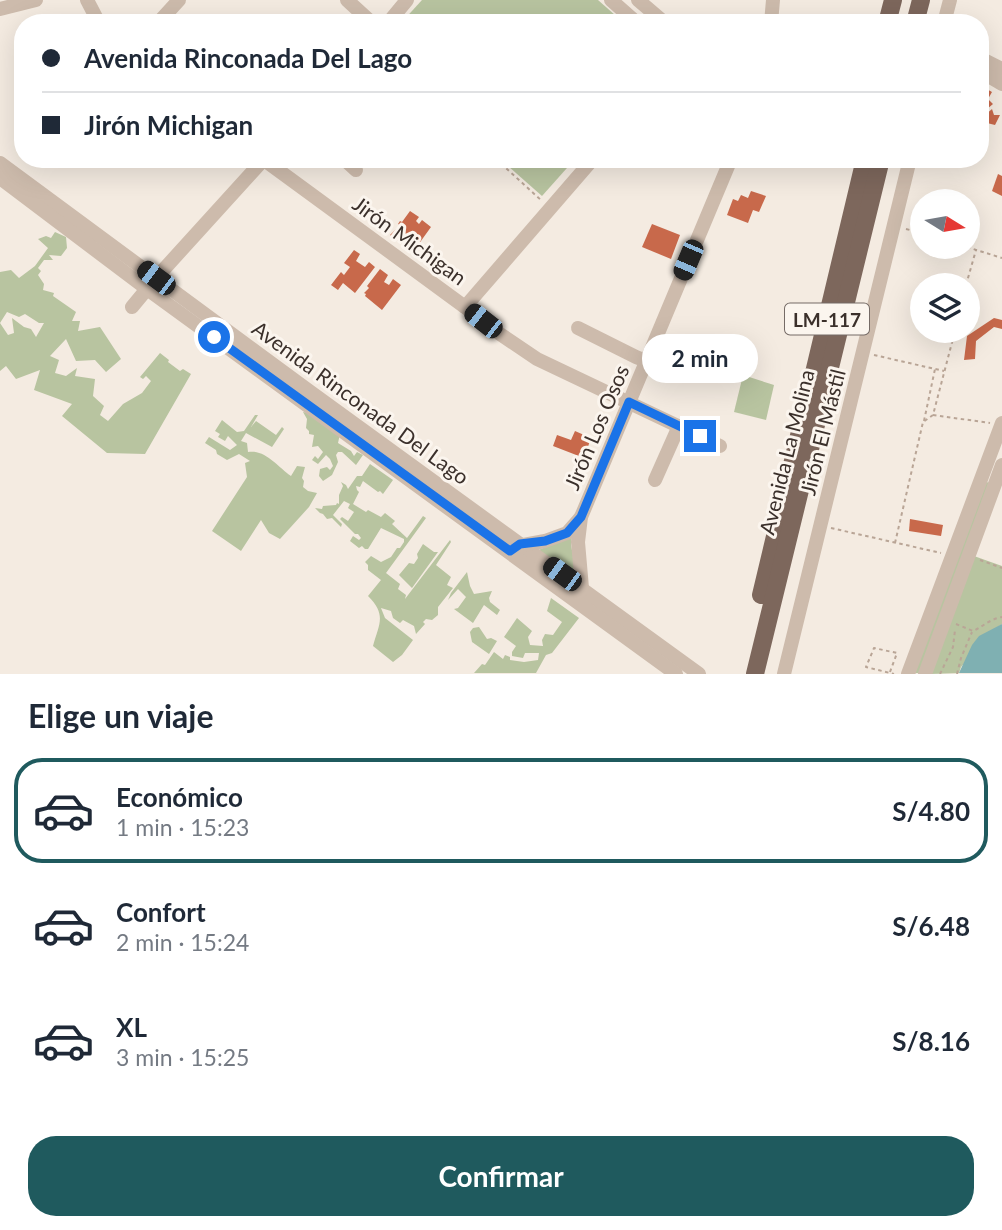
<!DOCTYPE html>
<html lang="es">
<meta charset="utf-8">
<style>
:root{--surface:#fff;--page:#f2f2f3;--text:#1f2937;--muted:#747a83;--line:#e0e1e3;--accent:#1f5a5e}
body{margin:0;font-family:Lato,sans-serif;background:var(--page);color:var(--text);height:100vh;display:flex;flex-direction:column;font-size:26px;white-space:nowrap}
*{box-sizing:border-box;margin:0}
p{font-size:23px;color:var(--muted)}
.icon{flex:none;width:38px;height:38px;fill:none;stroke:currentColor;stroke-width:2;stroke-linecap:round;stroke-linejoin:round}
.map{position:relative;height:674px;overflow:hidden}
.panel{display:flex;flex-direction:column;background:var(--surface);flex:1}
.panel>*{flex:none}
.hud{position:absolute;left:14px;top:14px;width:975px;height:154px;border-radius:28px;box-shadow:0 7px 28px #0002;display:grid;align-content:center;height:154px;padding:0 28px;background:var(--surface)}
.needle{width:46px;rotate:101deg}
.fabs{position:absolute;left:910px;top:189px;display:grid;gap:14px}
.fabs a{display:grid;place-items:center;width:70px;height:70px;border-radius:50%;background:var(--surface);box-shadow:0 7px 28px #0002;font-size:35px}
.end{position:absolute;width:32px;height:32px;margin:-16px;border:9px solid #1a73e8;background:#fff;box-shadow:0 0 0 4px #fff}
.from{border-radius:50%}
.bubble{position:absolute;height:49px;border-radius:24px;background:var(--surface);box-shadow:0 7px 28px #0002;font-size:23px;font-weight:700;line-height:49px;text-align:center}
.car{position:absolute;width:21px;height:42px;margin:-21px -10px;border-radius:9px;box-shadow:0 0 5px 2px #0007;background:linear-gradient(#222 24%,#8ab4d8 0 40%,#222 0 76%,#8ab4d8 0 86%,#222 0)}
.hud b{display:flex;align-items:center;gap:24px;height:66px;font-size:26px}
.hud b+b{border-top:2px solid var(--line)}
.hud i{width:18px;height:18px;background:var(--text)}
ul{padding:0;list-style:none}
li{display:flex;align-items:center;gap:21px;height:105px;margin:0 14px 10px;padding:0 14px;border:4px solid transparent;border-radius:28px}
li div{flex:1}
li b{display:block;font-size:26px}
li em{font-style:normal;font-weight:700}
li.on{border-color:var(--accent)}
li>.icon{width:63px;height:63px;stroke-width:1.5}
h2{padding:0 28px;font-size:32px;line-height:84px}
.primary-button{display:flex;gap:14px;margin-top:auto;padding:14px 28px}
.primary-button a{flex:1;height:80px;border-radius:28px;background:var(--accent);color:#fff;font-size:28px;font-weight:700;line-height:80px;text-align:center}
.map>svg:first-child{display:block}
.green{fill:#b8c4a0;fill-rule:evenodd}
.water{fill:#7fb0b2}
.building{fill:#c8694b}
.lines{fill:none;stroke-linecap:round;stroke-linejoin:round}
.path{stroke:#b9a596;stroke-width:2;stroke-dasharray:3.5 3.5;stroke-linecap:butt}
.minor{stroke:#cdbbac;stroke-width:14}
.major{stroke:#7d675c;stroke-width:18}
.route{stroke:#1a73e8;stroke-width:9}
.labels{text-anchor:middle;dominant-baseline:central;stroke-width:6;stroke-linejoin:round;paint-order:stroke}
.shield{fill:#fbf5ee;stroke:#756b66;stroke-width:2}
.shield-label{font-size:19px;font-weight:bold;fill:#3b302b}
.street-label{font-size:21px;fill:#3b302b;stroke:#fbf5ee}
</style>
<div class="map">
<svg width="1002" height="674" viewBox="0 0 1002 674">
<rect width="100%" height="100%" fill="#f4ebe1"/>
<g class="green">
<path d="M 422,0 L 598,0 L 624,23 L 401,23 Z"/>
<path d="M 500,159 L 575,159 L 542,196 Z"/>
<path d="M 55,232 L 66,237 L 67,248 L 61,256 L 49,255 L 53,260 L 44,260 L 38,268 L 41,271 L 38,275 L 44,284 L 43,290 L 54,293 L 53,296 L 76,312 L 72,321 L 80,321 L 78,331 L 100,327 L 121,359 L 106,372 L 95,360 L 76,361 L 66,339 L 50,356 L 59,360 L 55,373 L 66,376 L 77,368 L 75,376 L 95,379 L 93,396 L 104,406 L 100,415 L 108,421 L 123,404 L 142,393 L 151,381 L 146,376 L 143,379 L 140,377 L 160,353 L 169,360 L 168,362 L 180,371 L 183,369 L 191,374 L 145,454 L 107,453 L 62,416 L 72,404 L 34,390 L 40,370 L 16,379 L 6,366 L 0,371 L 0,272 L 11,270 L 19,278 L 35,266 L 48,248 L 38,239 L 46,236 L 51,238 ZM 7,312 L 19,317 L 25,314 L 39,323 L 44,323 L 36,337 L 31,329 L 24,327 L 12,318 L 14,333 L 8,335 L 0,323 Z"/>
<path d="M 743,375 L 774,385 L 766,420 L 734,412 Z"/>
<path d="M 303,412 L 309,413 L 340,434 L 338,443 L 351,451 L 354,456 L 357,452 L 363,455 L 356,465 L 342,452 L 338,452 L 336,455 L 338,462 L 332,475 L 323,481 L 319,476 L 320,469 L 327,467 L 330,470 L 333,466 L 330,459 L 326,455 L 318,464 L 312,460 L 315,456 L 318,459 L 323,452 L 318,446 L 312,447 L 314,435 L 309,434 L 309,431 L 306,428 L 307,419 Z"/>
<path d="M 255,415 L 258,415 L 251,427 L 256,421 L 276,435 L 282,427 L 284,429 L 272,447 L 246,433 L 241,441 L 247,443 L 248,452 C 265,449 278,467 291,476 L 297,466 L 305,467 L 302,478 L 304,481 L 303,487 L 308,491 L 317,493 L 309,507 L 280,539 L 269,533 L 261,520 L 241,551 L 212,531 L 247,477 L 245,463 L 250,461 L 239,454 L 227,460 L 217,454 L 216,450 L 205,443 L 209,437 L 230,450 L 237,445 L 228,436 L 225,441 L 218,437 L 220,434 L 215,431 L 222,420 L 237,432 L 244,431 Z"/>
<path d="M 370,464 L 393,480 L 383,494 L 380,491 L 378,492 L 363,481 L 360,487 L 356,486 L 357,490 L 359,492 L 353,504 L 366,512 L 368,510 L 381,517 L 385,513 L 395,521 L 392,524 L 407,538 L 423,516 L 426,518 L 386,573 L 400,584 L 398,589 L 406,595 L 405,599 L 450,540 L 451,542 L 436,565 L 451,577 L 447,585 L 453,588 L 438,607 L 438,615 L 432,620 L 426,619 L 423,622 L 425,624 L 416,634 L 414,626 L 403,620 L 400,623 L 393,618 L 391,611 L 381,608 L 385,618 L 413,640 L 402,655 L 393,662 L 373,646 C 379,624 387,615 368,596 L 381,580 L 368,570 L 368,565 L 365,562 L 371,556 L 381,562 L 391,557 L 397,548 L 400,548 L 404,542 L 404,539 L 381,528 L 368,549 L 365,549 L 362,546 L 359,548 L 350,541 L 353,536 L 359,540 L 361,538 L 358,534 L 355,534 L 340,519 L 342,517 L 348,521 L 354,512 L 348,508 L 350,504 L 344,501 L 333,515 L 342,524 L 341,527 L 332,518 L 327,519 L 323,514 L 320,513 L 315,508 L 322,509 L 323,506 L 336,505 L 337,503 L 339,504 L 339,495 L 343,486 L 341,482 L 346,485 L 348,489 L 357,476 L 362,476 Z"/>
<path d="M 986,482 L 990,483 L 919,673 L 913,673 Z"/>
<path d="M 572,536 L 571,545 L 578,581 L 536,551 Z"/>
<path d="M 423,544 L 434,552 L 438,552 L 412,588 L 399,575 L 409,563 L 414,564 L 418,558 L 417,554 Z"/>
<path d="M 974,556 L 1002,566 L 1002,624 L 995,629 L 961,667 L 959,673 L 930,674 Z"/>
<path d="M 467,572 L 470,586 L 474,594 L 492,591 L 489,598 L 490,602 L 500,610 L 497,615 L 484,605 L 473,623 L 454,609 L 458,608 L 466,597 L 458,589 L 448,600 L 451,593 Z"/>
<path d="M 551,598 L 579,618 L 552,653 L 546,655 L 536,673 L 474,673 L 482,664 L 485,665 L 494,652 L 503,659 L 505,655 L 510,657 L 510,660 L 524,662 L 538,660 L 539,653 L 525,653 L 523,658 L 512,656 L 512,652 L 516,646 L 504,637 L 517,618 L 532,631 L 528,637 L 530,645 L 543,646 L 542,640 L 545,634 L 553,635 L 562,622 L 547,611 Z"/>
<path d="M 479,627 L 487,639 L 491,638 L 497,641 L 489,654 L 472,642 L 470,632 L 473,628 Z"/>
</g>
<path class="water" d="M 1002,624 L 1002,673 L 959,673 L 972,645 L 979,636 Z"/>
<g class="building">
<path d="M 983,87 L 992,92 L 988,99 L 993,104 L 987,109 L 980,103 L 980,92 L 982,92 Z"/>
<path d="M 992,109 L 994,115 L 1000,115 L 995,125 L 987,123 L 984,116 Z"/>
<path d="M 998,174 L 1002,176 L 1002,196 L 992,191 Z"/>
<path d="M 751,191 L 766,196 L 759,212 L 753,210 L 748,223 L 727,215 L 733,199 L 738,201 L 741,195 L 748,198 Z"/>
<path d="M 410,211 L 419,217 L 416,221 L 419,224 L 422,220 L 431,227 L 413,252 L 390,235 L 400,225 L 398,224 L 400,221 L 402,222 Z"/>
<path d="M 652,224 L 680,235 L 671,259 L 642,247 Z"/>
<path d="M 354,250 L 360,254 L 356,261 L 365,267 L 369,262 L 375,267 L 355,293 L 343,283 L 338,290 L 331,285 L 341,272 L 344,275 L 350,267 L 344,263 Z"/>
<path d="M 380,269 L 388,275 L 384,282 L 389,285 L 393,279 L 401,285 L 382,310 L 365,296 L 366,294 L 364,293 L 369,288 L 367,286 Z"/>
<path d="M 994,318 L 1002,320 L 1002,329 L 994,327 L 976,341 L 975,359 L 964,360 L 967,336 Z"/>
<path d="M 575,431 L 591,438 L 584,458 L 553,446 L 557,435 L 571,440 Z"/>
<path d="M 910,519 L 943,525 L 941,536 L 909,531 Z"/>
</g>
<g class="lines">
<g class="path">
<path d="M 496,159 L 542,201"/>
<path d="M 906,229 L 922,233"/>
<path d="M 967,247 L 1002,258"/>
<path d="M 966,285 L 976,250"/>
<path d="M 874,355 L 944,371"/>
<path d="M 933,415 L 990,423"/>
<path d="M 924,421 L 935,369"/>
<path d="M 831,528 L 941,553"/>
<path d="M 895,543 L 923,422 L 933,415 L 955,331"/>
<path d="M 980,560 L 1002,568"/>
<path d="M 956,624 L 973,631 C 984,626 990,619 1002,617"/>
<path d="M 890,672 L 897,653 L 874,648 L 866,667 L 894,674"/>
<path d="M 940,674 L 953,647 L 955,630"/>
<path d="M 957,674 L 961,658 L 972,632"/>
</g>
<g class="minor">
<path d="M 87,0 L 99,23"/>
<path d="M 347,0 L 372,23"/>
<path d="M 611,0 L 637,23"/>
<path d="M 638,0 L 665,23"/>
<path d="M 0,9 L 36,0"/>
<path d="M 158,23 L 179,0"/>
<path d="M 388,23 L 407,0"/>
<path d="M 771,23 L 773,0"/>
<path d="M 944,23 L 950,0"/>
<path d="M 980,58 L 1002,69"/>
<path d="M 980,71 L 1002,84"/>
<path d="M 263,159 L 465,307 L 500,334 L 537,359 L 720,446"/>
<path d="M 344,159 L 356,170"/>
<path d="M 0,163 L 309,391 L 699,674"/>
<path d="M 0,178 L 147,289 L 676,674"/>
<path d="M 132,307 L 156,278 L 264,159"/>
<path d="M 465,307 L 593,159"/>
<path d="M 578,328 L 636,357 L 646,361"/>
<path d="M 655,480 L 679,426"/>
<path d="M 518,546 L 545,541 L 567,533 L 581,517"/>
<path d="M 580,592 L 582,588 L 578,542 L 581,517 L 731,159"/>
<path d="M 784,674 L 910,159"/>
<path d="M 908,674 L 1002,423"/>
<path d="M 925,674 L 1002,465"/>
</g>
<g class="major">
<path d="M 887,23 L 893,0"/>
<path d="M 915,23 L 921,0"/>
<path d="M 761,595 L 865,159"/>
<path d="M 755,674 L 881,159"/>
</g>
</g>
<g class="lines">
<path class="route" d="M 214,337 L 510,551 L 520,544 L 545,541 L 567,533 L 581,517 L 629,402 L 700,436"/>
</g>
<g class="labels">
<rect class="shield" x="785" y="303.5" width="84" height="31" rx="5"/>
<g class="shield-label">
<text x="827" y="319">LM-117</text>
</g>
<g class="street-label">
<text transform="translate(410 240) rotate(36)">Jirón Michigan</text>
<text transform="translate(361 402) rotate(36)">Avenida Rinconada Del Lago</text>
<text transform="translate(596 427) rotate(-67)">Jirón Los Osos</text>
<text transform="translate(822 432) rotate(-76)">Jirón El Mástil</text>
<text transform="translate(786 452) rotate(-76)">Avenida La Molina</text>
</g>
</g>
</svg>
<div class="fabs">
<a><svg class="needle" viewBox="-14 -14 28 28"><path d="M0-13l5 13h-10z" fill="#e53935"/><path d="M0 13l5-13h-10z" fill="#747a83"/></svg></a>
<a><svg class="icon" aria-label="layers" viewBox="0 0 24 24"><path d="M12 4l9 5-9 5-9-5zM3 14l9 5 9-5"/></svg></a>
</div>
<i class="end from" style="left:214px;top:337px"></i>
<i class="end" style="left:700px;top:436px"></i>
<div class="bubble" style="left:642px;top:334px;width:116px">2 min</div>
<i class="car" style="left:688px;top:260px;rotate:203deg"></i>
<i class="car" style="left:156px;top:278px;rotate:307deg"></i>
<i class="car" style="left:483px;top:321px;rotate:308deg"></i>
<i class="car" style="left:562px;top:574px;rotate:306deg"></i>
<div class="hud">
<b><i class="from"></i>Avenida Rinconada Del Lago</b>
<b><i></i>Jirón Michigan</b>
</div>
</div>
<section class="panel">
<h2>Elige un viaje</h2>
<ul>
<li class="on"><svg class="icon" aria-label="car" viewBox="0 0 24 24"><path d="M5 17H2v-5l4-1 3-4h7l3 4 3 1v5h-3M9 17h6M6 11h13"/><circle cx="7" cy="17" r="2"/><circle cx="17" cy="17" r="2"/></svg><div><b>Económico</b><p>1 min · 15:23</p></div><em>S/4.80</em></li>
<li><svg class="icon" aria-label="car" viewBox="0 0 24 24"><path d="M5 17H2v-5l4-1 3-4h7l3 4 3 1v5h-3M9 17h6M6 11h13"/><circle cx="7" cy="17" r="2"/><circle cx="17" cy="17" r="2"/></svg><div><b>Confort</b><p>2 min · 15:24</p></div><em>S/6.48</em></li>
<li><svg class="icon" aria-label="car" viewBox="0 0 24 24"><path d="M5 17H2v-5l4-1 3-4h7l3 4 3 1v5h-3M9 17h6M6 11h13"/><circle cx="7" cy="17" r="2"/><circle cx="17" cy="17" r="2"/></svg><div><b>XL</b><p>3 min · 15:25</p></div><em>S/8.16</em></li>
</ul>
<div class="primary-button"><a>Confirmar</a></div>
</section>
